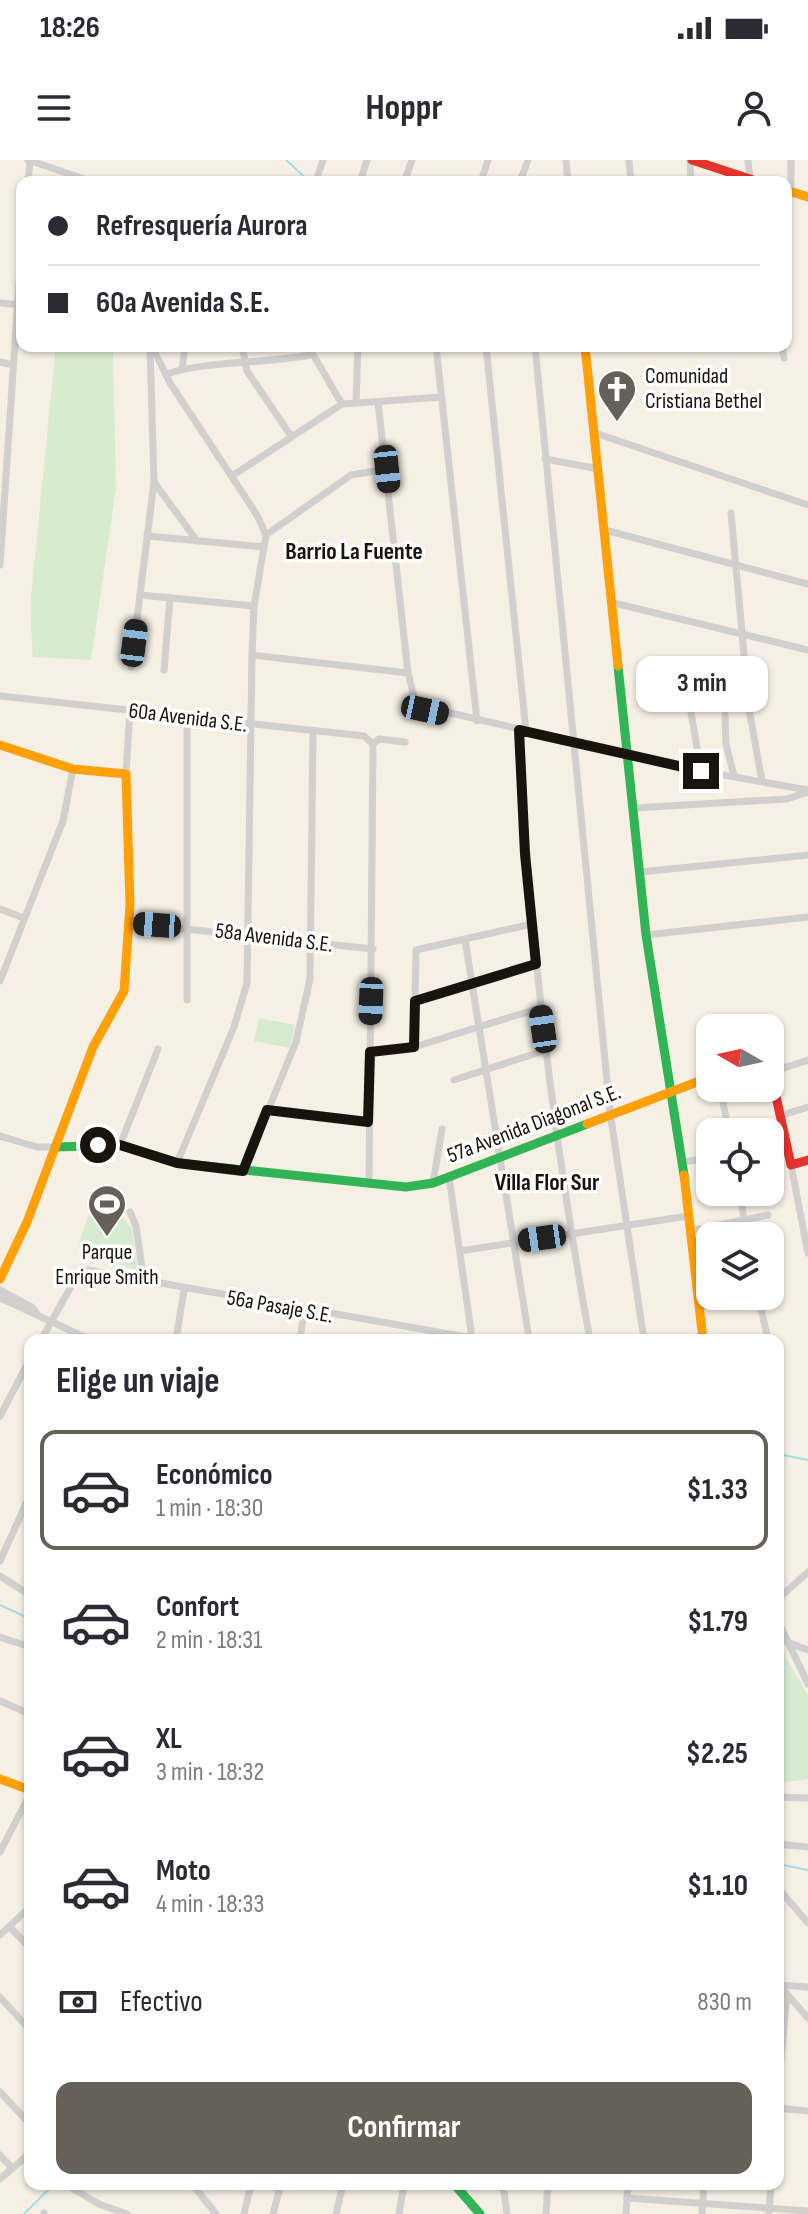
<!DOCTYPE html>
<html lang="es">
<meta charset="utf-8">
<style>
:root{--surface:#fff;--page:#f2f2f3;--text:#2b2b33;--muted:#7c7c81;--line:#e1e1e2;--accent:#656058}
body{margin:0;font-family:"Sofia Sans Condensed",sans-serif;background:var(--page);color:var(--text);height:100vh;display:flex;flex-direction:column;font-size:30px;white-space:nowrap}
*{box-sizing:border-box;margin:0}
p{font-size:26px;color:var(--muted)}
.icon{flex:none;width:44px;height:44px;fill:none;stroke:currentColor;stroke-width:2;stroke-linecap:round;stroke-linejoin:round}
.map{position:relative;flex:1;overflow:hidden}
.drawer{position:absolute;left:24px;top:1174px;width:760px;height:856px;display:flex;flex-direction:column;background:var(--surface);border-radius:16px;box-shadow:0 2px 6px #0004}
.drawer>*{flex:none}
.hud{position:absolute;left:16px;top:16px;width:776px;height:176px;border-radius:16px;box-shadow:0 2px 6px #0004;display:grid;align-content:center;height:176px;padding:0 32px;background:var(--surface)}
.needle{width:52px;rotate:279deg}
.fabs{position:absolute;left:696px;top:854px;display:grid;gap:16px}
.fabs a{display:grid;place-items:center;width:88px;height:88px;border-radius:16px;background:var(--surface);box-shadow:0 2px 6px #0004;font-size:40px}
.end{position:absolute;width:36px;height:36px;margin:-18px;border:10px solid #18130c;background:#fff;box-shadow:0 0 0 4px #fff}
.from{border-radius:50%}
.bubble{position:absolute;height:56px;border-radius:16px;background:var(--surface);box-shadow:0 2px 6px #0004;font-size:26px;font-weight:700;line-height:56px;text-align:center}
.car{position:absolute;width:24px;height:48px;margin:-24px -12px;border-radius:10px;box-shadow:0 0 6px 2px #0007;background:linear-gradient(#222 24%,#8ab4d8 0 40%,#222 0 76%,#8ab4d8 0 86%,#222 0)}
.hud b{display:flex;align-items:center;gap:28px;height:76px;font-size:30px}
.hud b+b{border-top:2px solid var(--line)}
.hud i{width:20px;height:20px;background:var(--text)}
ul{padding:0;list-style:none}
li{display:flex;align-items:center;gap:24px;height:120px;margin:0 16px 12px;padding:0 16px;border:4px solid transparent;border-radius:16px}
li div{flex:1}
li b{display:block;font-size:30px}
li em{font-style:normal;font-weight:700}
li.selected{border-color:var(--accent)}
li>.icon{width:72px;height:72px;stroke-width:1.5}
h2{padding:0 32px;font-size:36px;line-height:96px}
.pay{display:flex;align-items:center;gap:20px;height:88px;padding:0 32px;font-size:30px}
.pay p{margin-inline-start:auto}
.button{display:flex;gap:16px;margin-top:auto;padding:16px 32px}
.button a{flex:1;height:92px;border-radius:16px;background:var(--accent);color:#fff;font-size:32px;font-weight:700;line-height:92px;text-align:center}
.status{display:flex;justify-content:space-between;align-items:center;height:56px;padding:0 40px;background:var(--surface);direction:ltr}
.status svg{height:22px;fill:currentColor}
header{display:flex;justify-content:space-between;align-items:center;height:104px;padding:0 32px;background:var(--surface);font-size:36px;font-weight:700}
.map>svg:first-child{display:block}
.green{fill:#d7ebd0}
.lines{fill:none;stroke-linecap:round;stroke-linejoin:round}
.stream{stroke:#a2dee3;stroke-width:2}
.street{stroke:#d2d0ce;stroke-width:7}
.fast{stroke:#30b455;stroke-width:9}
.slow{stroke:#ff9f0a;stroke-width:9}
.jam{stroke:#e5322d;stroke-width:9}
.route{stroke:#18130c;stroke-width:10}
.labels{text-anchor:middle;dominant-baseline:central;stroke-width:7;stroke-linejoin:round;paint-order:stroke}
.poi-label{font-size:22px;fill:#18130c;stroke:#fff;text-anchor:start}
.street-label{font-size:22px;fill:#18130c;stroke:#fff}
.neighbourhood-label{font-size:24px;font-weight:bold;fill:#18130c;stroke:#fff}
</style>
<div class="status"><b>18:26</b><svg viewBox="0 0 49 12"><path d="M0 12V9h3v3zM5 12V6h3v6zM10 12V3h3v9zM15 12V0h3v12zM26 1h20v11H26zM47 4h2v5h-2z"/></svg></div>
<header><svg class="icon" aria-label="menu" viewBox="0 0 24 24"><path d="M4 6h16M4 12h16M4 18h16"/></svg>Hoppr<svg class="icon" aria-label="person" viewBox="0 0 24 24"><circle cx="12" cy="8" r="4"/><path d="M4 21q1-7 8-7t8 7"/></svg></header>
<div class="map">
<svg width="808" height="2054" viewBox="0 0 808 2054">
<rect width="100%" height="100%" fill="#f5efe4"/>
<g class="green">
<path d="M 56,186 L 113,186 L 116,328 L 91,500 L 33,497 L 30,447 Z"/>
<path d="M 259,858 L 295,865 L 290,888 L 254,881 Z"/>
<path d="M 97,1030 L 102,1030 L 132,1069 L 138,1110 L 86,1096 L 78,1086 Z"/>
<path d="M 779,1486 L 808,1536 L 808,1619 L 778,1623 Z"/>
</g>
<g class="lines">
<g class="stream">
<path d="M 286,0 L 310,22"/>
<path d="M 778,1294 L 808,1300"/>
<path d="M 0,1445 L 30,1459"/>
<path d="M 778,1704 L 808,1710"/>
<path d="M 24,2054 L 54,2024"/>
</g>
<g class="street">
<path d="M 28,0 L 93,22"/>
<path d="M 566,0 L 568,22"/>
<path d="M 629,0 L 631,22"/>
<path d="M 690,0 L 691,22"/>
<path d="M 748,0 L 750,19"/>
<path d="M 316,21 L 323,0"/>
<path d="M 28,22 L 30,1"/>
<path d="M 360,22 L 367,0"/>
<path d="M 404,22 L 412,0"/>
<path d="M 481,22 L 488,0"/>
<path d="M 520,22 L 528,0"/>
<path d="M 791,32 L 791,0"/>
<path d="M 0,143 L 22,145"/>
<path d="M 152,186 L 170,223 L 257,355 L 266,375"/>
<path d="M 242,186 L 247,211 L 291,276"/>
<path d="M 308,186 L 342,244"/>
<path d="M 436,186 L 477,561"/>
<path d="M 486,186 L 526,571"/>
<path d="M 535,186 L 610,952 L 644,1180"/>
<path d="M 782,186 L 784,198"/>
<path d="M 0,202 L 13,205"/>
<path d="M 182,209 L 185,186"/>
<path d="M 166,214 C 211,200 263,204 310,195"/>
<path d="M 378,242 L 408,513 L 416,545 L 701,611 L 808,630"/>
<path d="M 356,243 L 358,186"/>
<path d="M 595,273 L 808,345"/>
<path d="M 545,299 L 599,309"/>
<path d="M 232,316 L 342,244 L 442,237"/>
<path d="M 154,322 L 197,381"/>
<path d="M 731,353 L 749,549 L 762,621"/>
<path d="M 605,370 L 808,424"/>
<path d="M 266,375 L 351,315 L 387,309"/>
<path d="M 147,376 L 264,387"/>
<path d="M 0,405 L 22,79"/>
<path d="M 140,435 L 254,446"/>
<path d="M 614,443 L 808,490"/>
<path d="M 252,495 L 408,513"/>
<path d="M 131,507 L 154,322 L 150,186"/>
<path d="M 164,510 L 170,438"/>
<path d="M 686,523 L 701,611"/>
<path d="M 0,536 L 364,576 L 373,584"/>
<path d="M 725,555 L 726,584 L 734,616"/>
<path d="M 187,558 L 187,840"/>
<path d="M 519,570 C 529,775 553,978 590,1180"/>
<path d="M 373,584 L 379,579 L 405,582"/>
<path d="M 126,614 L 130,550"/>
<path d="M 635,648 L 787,639 L 808,632"/>
<path d="M 640,712 L 808,695"/>
<path d="M 0,749 L 24,758"/>
<path d="M 128,763 L 373,789"/>
<path d="M 646,775 L 808,757"/>
<path d="M 465,780 L 529,1178"/>
<path d="M 0,821 L 63,661 L 73,609"/>
<path d="M 415,841 L 536,804"/>
<path d="M 414,887 L 416,790 L 532,764"/>
<path d="M 370,892 L 414,887 L 540,848"/>
<path d="M 772,912 L 808,900"/>
<path d="M 454,920 L 546,890"/>
<path d="M 720,928 L 729,972"/>
<path d="M 267,950 L 368,962"/>
<path d="M 782,955 L 808,947"/>
<path d="M 0,976 L 37,987 L 55,987"/>
<path d="M 120,985 L 158,889"/>
<path d="M 770,990 L 788,988"/>
<path d="M 683,1002 L 710,998"/>
<path d="M 177,1003 L 234,867 L 247,823 L 252,495 L 254,446 L 266,375"/>
<path d="M 791,1005 L 808,1093"/>
<path d="M 243,1011 L 296,882 L 310,819 L 313,572"/>
<path d="M 449,1017 L 472,1178"/>
<path d="M 433,1023 L 442,969"/>
<path d="M 369,1024 L 373,584"/>
<path d="M 740,1032 L 744,1060"/>
<path d="M 130,1052 L 136,1066 L 144,1122"/>
<path d="M 734,1062 L 736,1076"/>
<path d="M 690,1071 L 768,1055"/>
<path d="M 460,1091 L 688,1056"/>
<path d="M 0,1130 L 32,1147 L 38,1155"/>
<path d="M 758,1136 L 767,1175"/>
<path d="M 0,1138 L 91,1180"/>
<path d="M 701,1147 L 745,1136"/>
<path d="M 41,1180 L 78,1114 L 87,1110 L 472,1178 L 580,1180"/>
<path d="M 176,1180 L 184,1130"/>
<path d="M 300,1180 L 304,1151"/>
<path d="M 0,1256 L 30,1199"/>
<path d="M 0,1401 L 30,1335"/>
<path d="M 0,1416 L 30,1435"/>
<path d="M 778,1439 L 808,1412"/>
<path d="M 778,1461 L 808,1524"/>
<path d="M 0,1477 L 30,1487"/>
<path d="M 787,1482 L 808,1490"/>
<path d="M 0,1541 L 30,1554"/>
<path d="M 778,1637 L 808,1638"/>
<path d="M 778,1684 L 808,1687"/>
<path d="M 0,1692 L 30,1634"/>
<path d="M 778,1728 L 808,1763"/>
<path d="M 10,1767 L 30,1788"/>
<path d="M 0,1775 L 30,1747"/>
<path d="M 778,1824 L 808,1858"/>
<path d="M 778,1825 L 808,1827"/>
<path d="M 0,1837 L 30,1870"/>
<path d="M 0,1932 L 30,1964"/>
<path d="M 778,1932 L 787,1834"/>
<path d="M 778,1948 L 808,1951"/>
<path d="M 0,1995 L 12,2008"/>
<path d="M 0,2019 L 30,1993"/>
<path d="M 65,2024 L 99,2044 L 127,2054"/>
<path d="M 192,2024 L 216,2054"/>
<path d="M 503,2024 L 507,2054"/>
<path d="M 627,2038 L 808,2051"/>
<path d="M 769,2052 L 771,2024"/>
<path d="M 44,2053 L 44,2054"/>
<path d="M 244,2054 L 251,2024"/>
<path d="M 273,2054 L 281,2024"/>
<path d="M 336,2054 L 343,2024"/>
<path d="M 399,2054 L 404,2024"/>
<path d="M 546,2054 L 548,2024"/>
<path d="M 626,2054 L 628,2024"/>
<path d="M 702,2054 L 704,2024"/>
</g>
<g class="fast">
<path d="M 618,506 L 646,775 L 684,1015"/>
<path d="M 55,987 L 120,985 L 177,1003 L 406,1027 L 433,1023 L 587,964"/>
<path d="M 454,2024 L 480,2054"/>
</g>
<g class="slow">
<path d="M 786,30 L 808,37"/>
<path d="M 585,186 L 618,506"/>
<path d="M 0,585 L 73,609 L 126,614 L 130,745 L 124,831 L 93,887 L 27,1062 L 0,1119"/>
<path d="M 587,964 L 710,917"/>
<path d="M 684,1015 L 703,1180"/>
<path d="M 0,1619 L 30,1630"/>
</g>
<g class="jam">
<path d="M 692,0 L 759,22"/>
<path d="M 770,909 L 791,1005 L 808,1000"/>
</g>
</g>
<g class="lines">
<path class="route" d="M 98,985 L 120,985 L 177,1003 L 243,1011 L 267,950 L 368,962 L 370,892 L 414,887 L 415,841 L 536,804 L 525,694 L 519,570 L 701,611"/>
</g>
<defs>
<g id="church-pin" transform="scale(2)"><path d="M0 17L-7.5 6A9.5 9.5 0 1 1 7.5 6Z" fill="#656058" stroke="#fff"/><path d="M-1.2-6h2.4v3.5h3.3v2.4h-3.3V6h-2.4V-.1h-3.3v-2.4h3.3Z" fill="#fff"/></g>
<g id="stadium-pin" transform="scale(2)"><path d="M0 17L-7.5 6A9.5 9.5 0 1 1 7.5 6Z" fill="#656058" stroke="#fff"/><path d="M0-5a6.5 5 0 1 0 0 10a6.5 5 0 1 0 0-10ZM-3.5-1.8h7v3.6h-7Z" fill="#fff"/></g>
</defs>
<g fill-rule="evenodd">
<use href="#church-pin" x="617" y="229"/>
<use href="#stadium-pin" x="107" y="1044"/>
</g>
<g class="labels">
<g class="poi-label">
<text x="645" y="216">Comunidad<tspan x="645" dy="25">Cristiana Bethel</tspan></text>
<text x="107" y="1092" text-anchor="middle">Parque<tspan x="107" dy="25">Enrique Smith</tspan></text>
</g>
<g class="street-label">
<text transform="translate(188 558) rotate(7)">60a Avenida S.E.</text>
<text transform="translate(274 778) rotate(7)">58a Avenida S.E.</text>
<text transform="translate(534 964) rotate(-21)">57a Avenida Diagonal S.E.</text>
<text transform="translate(280 1147) rotate(10)">56a Pasaje S.E.</text>
</g>
<g class="neighbourhood-label">
<text x="354" y="391">Barrio La Fuente</text>
<text x="547" y="1022">Villa Flor Sur</text>
</g>
</g>
</svg>
<div class="fabs">
<a><svg class="needle" viewBox="-14 -14 28 28"><path d="M0-13l5 13h-10z" fill="#e53935"/><path d="M0 13l5-13h-10z" fill="#7c7c81"/></svg></a>
<a><svg class="icon" aria-label="locate" viewBox="0 0 24 24"><circle cx="12" cy="12" r="6"/><path d="M12 2v4M12 18v4M2 12h4M18 12h4"/></svg></a>
<a><svg class="icon" aria-label="layers" viewBox="0 0 24 24"><path d="M12 4l9 5-9 5-9-5zM3 14l9 5 9-5"/></svg></a>
</div>
<i class="end from" style="left:98px;top:985px"></i>
<i class="end" style="left:701px;top:611px"></i>
<div class="bubble" style="left:636px;top:496px;width:132px">3 min</div>
<i class="car" style="left:387px;top:309px;rotate:174deg"></i>
<i class="car" style="left:134px;top:483px;rotate:7deg"></i>
<i class="car" style="left:425px;top:550px;rotate:102deg"></i>
<i class="car" style="left:157px;top:765px;rotate:274deg"></i>
<i class="car" style="left:371px;top:841px;rotate:182deg"></i>
<i class="car" style="left:543px;top:869px;rotate:352deg"></i>
<i class="car" style="left:542px;top:1078px;rotate:262deg"></i>
<div class="hud">
<b><i class="from"></i>Refresquería Aurora</b>
<b><i></i>60a Avenida S.E.</b>
</div>
<section class="drawer">
<h2>Elige un viaje</h2>
<ul>
<li class="selected"><svg class="icon" aria-label="car" viewBox="0 0 24 24"><path d="M5 17H2v-5l4-1 3-4h7l3 4 3 1v5h-3M9 17h6M6 11h13"/><circle cx="7" cy="17" r="2"/><circle cx="17" cy="17" r="2"/></svg><div><b>Económico</b><p>1 min · 18:30</p></div><em>$1.33</em></li>
<li><svg class="icon" aria-label="car" viewBox="0 0 24 24"><path d="M5 17H2v-5l4-1 3-4h7l3 4 3 1v5h-3M9 17h6M6 11h13"/><circle cx="7" cy="17" r="2"/><circle cx="17" cy="17" r="2"/></svg><div><b>Confort</b><p>2 min · 18:31</p></div><em>$1.79</em></li>
<li><svg class="icon" aria-label="car" viewBox="0 0 24 24"><path d="M5 17H2v-5l4-1 3-4h7l3 4 3 1v5h-3M9 17h6M6 11h13"/><circle cx="7" cy="17" r="2"/><circle cx="17" cy="17" r="2"/></svg><div><b>XL</b><p>3 min · 18:32</p></div><em>$2.25</em></li>
<li><svg class="icon" aria-label="car" viewBox="0 0 24 24"><path d="M5 17H2v-5l4-1 3-4h7l3 4 3 1v5h-3M9 17h6M6 11h13"/><circle cx="7" cy="17" r="2"/><circle cx="17" cy="17" r="2"/></svg><div><b>Moto</b><p>4 min · 18:33</p></div><em>$1.10</em></li>
</ul>
<div class="pay"><svg class="icon" aria-label="cash" viewBox="0 0 24 24"><path d="M3 7h18v10H3z"/><circle cx="12" cy="12" r="2"/></svg>Efectivo<p>830 m</p></div>
<div class="button"><a>Confirmar</a></div>
</section>
</div>
